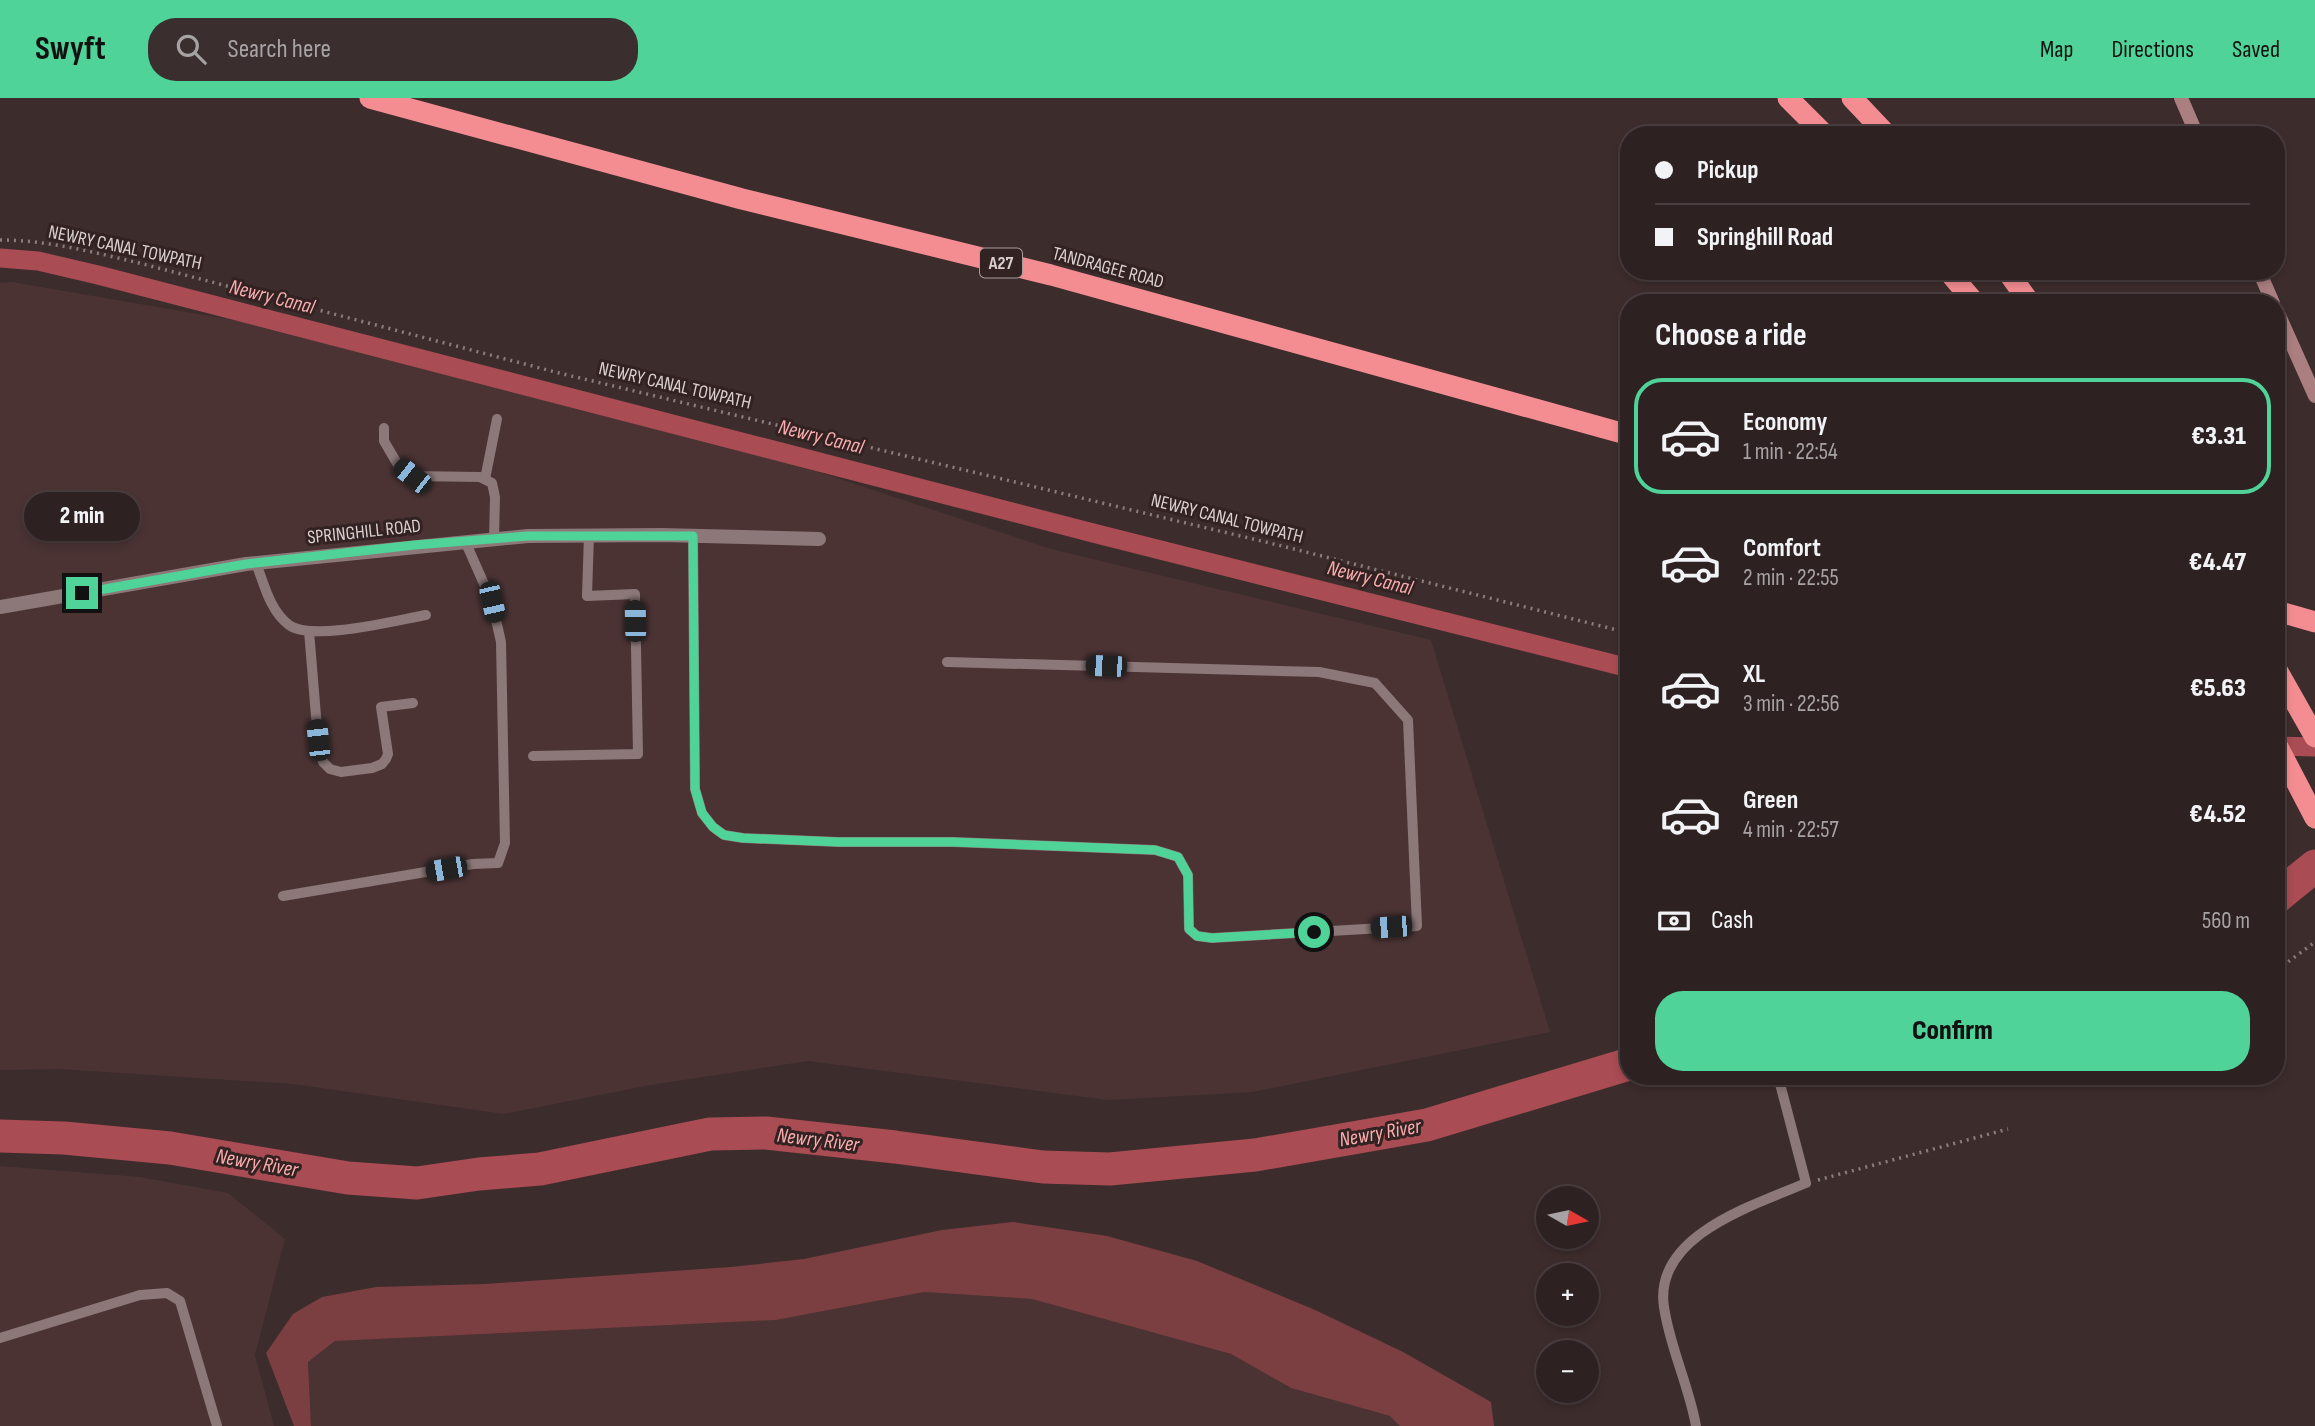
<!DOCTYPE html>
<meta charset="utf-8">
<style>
:root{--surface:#2e2121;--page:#3a2e2e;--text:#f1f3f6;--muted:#a7a3a5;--line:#493e3f;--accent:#50d398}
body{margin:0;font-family:"Sofia Sans Condensed",sans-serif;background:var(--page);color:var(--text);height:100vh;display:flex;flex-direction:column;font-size:26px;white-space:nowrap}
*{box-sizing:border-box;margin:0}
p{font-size:23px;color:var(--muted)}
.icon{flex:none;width:38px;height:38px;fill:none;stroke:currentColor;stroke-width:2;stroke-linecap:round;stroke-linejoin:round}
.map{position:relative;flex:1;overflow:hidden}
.details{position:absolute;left:1620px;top:196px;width:665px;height:791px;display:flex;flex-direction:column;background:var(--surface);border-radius:28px;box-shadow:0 4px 10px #0003,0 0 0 2px var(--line)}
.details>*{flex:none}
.top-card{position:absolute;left:1620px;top:28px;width:665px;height:154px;border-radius:28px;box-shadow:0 4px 10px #0003,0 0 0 2px var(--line);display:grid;align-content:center;height:154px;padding:0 35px;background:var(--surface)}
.needle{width:46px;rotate:99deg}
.buttons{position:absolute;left:1536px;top:1088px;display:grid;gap:14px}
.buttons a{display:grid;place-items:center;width:63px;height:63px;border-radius:50%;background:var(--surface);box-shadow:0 4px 10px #0003,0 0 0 2px var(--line);font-size:35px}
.end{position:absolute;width:32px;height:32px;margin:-16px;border:9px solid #50d398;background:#111;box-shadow:0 0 0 4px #111}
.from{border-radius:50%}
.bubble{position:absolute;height:49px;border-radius:24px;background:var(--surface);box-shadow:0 4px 10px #0003,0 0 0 2px var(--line);font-size:23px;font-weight:800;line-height:49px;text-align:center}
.car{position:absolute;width:21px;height:42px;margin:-21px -10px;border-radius:9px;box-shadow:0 0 5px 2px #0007;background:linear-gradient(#222 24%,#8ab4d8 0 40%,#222 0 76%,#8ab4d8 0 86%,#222 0)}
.top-card b{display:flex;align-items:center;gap:24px;height:66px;font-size:26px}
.top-card b+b{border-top:2px solid var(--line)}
.top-card i{width:18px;height:18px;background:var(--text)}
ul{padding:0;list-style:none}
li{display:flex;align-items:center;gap:21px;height:116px;margin:0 14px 10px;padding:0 21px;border:4px solid transparent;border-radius:28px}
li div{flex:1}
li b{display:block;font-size:26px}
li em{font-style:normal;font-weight:800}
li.selected{border-color:var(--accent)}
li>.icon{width:63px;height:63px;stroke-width:1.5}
h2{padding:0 35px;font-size:32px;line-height:84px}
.pay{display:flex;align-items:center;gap:18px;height:77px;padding:0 35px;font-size:26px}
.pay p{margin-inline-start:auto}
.action{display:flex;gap:14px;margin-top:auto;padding:14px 35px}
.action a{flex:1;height:80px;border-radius:28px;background:var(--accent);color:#111;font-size:28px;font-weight:800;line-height:80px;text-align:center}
header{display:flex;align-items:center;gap:42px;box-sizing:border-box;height:98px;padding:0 35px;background:var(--accent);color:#111}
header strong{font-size:33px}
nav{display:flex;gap:38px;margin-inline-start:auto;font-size:24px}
.search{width:490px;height:63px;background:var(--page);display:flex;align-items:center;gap:18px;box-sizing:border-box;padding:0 24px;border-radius:28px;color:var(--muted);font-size:26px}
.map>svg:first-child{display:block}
.built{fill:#4b3334}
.green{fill:#7b3f42}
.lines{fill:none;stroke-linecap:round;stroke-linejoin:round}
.canal{stroke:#a94c53;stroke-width:19}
.river{stroke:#a94c53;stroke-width:33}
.path{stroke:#8c7e7e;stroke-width:3.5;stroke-dasharray:2 5;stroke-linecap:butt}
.lane{stroke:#8c7878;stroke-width:10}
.street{stroke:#8c7878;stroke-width:14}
.secondary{stroke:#ab7e80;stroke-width:14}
.highway{stroke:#f48d91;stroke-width:21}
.route{stroke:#50d398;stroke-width:9}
.labels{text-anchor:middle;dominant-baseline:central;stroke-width:6;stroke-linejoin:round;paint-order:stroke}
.shield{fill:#322222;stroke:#a89c9c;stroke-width:2}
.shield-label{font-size:18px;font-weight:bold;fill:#dbd0d0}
.street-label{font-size:19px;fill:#dbd0d0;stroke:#322222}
.water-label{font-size:21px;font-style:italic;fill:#f9acae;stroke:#322222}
</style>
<header>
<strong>Swyft</strong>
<div class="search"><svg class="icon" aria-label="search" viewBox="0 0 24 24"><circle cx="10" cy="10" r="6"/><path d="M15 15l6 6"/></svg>Search here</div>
<nav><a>Map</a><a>Directions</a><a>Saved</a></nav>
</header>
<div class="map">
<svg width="2315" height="1328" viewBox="0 0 2315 1328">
<rect width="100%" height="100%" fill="#3d2c2c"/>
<g class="built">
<path d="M 12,184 L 280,230 L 549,300 L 810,371 L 1051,451 L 1431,542 L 1550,934 L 1252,994 L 1108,1002 L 808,963 L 650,987 L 504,1016 L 293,986 L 59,971 L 0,972 L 0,185 Z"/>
<path d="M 0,1068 L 140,1079 L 228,1095 L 285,1141 L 255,1257 L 274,1328 L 0,1328 Z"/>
<path d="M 924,1194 L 1033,1201 L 1231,1256 L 1291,1290 L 1390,1318 L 1400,1328 L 311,1328 L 308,1264 L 335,1243 L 776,1222 Z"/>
</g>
<path class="green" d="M 1013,1124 L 1107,1138 L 1197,1163 L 1313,1211 L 1403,1254 L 1491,1304 L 1494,1328 L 1400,1328 L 1390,1318 L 1291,1290 L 1231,1256 L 1032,1201 L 924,1194 L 776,1222 L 335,1243 L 308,1264 L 311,1328 L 294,1328 L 266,1255 L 293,1216 L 322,1199 L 376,1189 L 485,1186 L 731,1169 L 804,1161 L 942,1132 Z"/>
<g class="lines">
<g class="canal">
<path d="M 0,160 L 38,163 L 98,177 L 1093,435 L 1629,570"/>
<path d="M 2277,648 L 2315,649"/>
</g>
<g class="river">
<path d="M 2277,799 L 2315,768"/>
<path d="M 0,1038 L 64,1040 L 170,1050 L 348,1080 L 417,1085 L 479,1076 L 540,1071 L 710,1036 L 766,1035 L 895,1049 L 1043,1069 L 1110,1071 L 1255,1057 L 1427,1027 L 1629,966"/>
</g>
<g class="path">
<path d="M 0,142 C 48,142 97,155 143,166 L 559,275 L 1278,447 L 1629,535"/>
<path d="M 2277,872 L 2315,844"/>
<path d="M 1818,1082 L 2008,1031"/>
</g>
<g class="lane">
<path d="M 384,330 L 384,343 L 398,367 L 412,378 L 480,379 L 492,385 L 495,399 L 494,441"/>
<path d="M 485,381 L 497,321"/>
<path d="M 693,437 L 695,691 L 702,715 L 713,729 L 724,737 L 743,740 L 838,744 L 953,744 L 1155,752 L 1178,759 L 1188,777 L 1189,831 L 1197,838 L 1212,840 L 1417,828 L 1408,622 L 1375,585 L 1319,574 L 947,564"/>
<path d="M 256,465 C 264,486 270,513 289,527 C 312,544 397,522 426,517"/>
<path d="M 309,533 L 318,642 L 323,664 L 330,671 L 341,674 L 372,670 L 382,666 L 386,661 L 388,656 L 381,609 L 413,605"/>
<path d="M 533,658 L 638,656 L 635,496 L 587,498 L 589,437"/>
<path d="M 283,798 L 473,766 L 498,765 L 505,745 L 501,544 L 492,504 L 465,443"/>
<path d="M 0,1240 L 140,1197 L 167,1195 L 180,1203 L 217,1328"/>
<path d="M 1696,1328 C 1689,1288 1670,1250 1664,1209 C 1653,1137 1755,1107 1806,1085 L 1778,978"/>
</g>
<path class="street" d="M 0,509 L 246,466 L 528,438 L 661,437 L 819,441"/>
<g class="secondary">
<path d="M 2181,0 L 2197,37"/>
<path d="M 2259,173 L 2273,205"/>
<path d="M 2277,213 L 2315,298"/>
</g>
<g class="highway">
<path d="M 370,0 L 742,101 L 1051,177 L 1629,337"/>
<path d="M 1788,0 L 1825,37"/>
<path d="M 1852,0 L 1887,37"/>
<path d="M 1948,173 L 1975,205"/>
<path d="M 2007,173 L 2030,205"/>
<path d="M 2277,513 L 2315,524"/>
<path d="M 2277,572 L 2315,639"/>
<path d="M 2277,647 L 2315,720"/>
</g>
</g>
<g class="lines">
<path class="route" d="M 82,495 L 246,466 L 415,447 L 528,438 L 693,438 L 695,691 L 702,715 L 713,729 L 724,737 L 743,740 L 838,744 L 953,744 L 1155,752 L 1178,759 L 1188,777 L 1189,831 L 1197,838 L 1212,840 L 1314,834"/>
</g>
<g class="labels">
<rect class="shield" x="980" y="150.5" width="42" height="29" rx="5"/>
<g class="shield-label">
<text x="1001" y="165">A27</text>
</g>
<g class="street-label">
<text transform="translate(125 150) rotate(12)">NEWRY CANAL TOWPATH</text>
<text transform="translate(1108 170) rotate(15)">TANDRAGEE ROAD</text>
<text transform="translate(675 288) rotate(13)">NEWRY CANAL TOWPATH</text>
<text transform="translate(1227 421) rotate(14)">NEWRY CANAL TOWPATH</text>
<text transform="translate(364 434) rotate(-6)">SPRINGHILL ROAD</text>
</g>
<g class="water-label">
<text transform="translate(272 199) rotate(14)">Newry Canal</text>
<text transform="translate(821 339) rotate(14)">Newry Canal</text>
<text transform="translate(1370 480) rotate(14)">Newry Canal</text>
<text transform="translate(1380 1035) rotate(-10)">Newry River</text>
<text transform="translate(818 1042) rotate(7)">Newry River</text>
<text transform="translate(257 1065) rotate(10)">Newry River</text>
</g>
</g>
</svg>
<div class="buttons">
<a><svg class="needle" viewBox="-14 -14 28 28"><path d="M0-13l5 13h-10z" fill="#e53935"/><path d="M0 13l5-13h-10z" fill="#a7a3a5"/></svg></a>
<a>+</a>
<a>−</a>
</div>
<i class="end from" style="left:1314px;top:834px"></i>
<i class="end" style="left:82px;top:495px"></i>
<div class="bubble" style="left:24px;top:394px;width:116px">2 min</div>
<i class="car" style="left:412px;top:378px;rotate:308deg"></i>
<i class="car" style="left:492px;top:504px;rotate:167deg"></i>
<i class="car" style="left:635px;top:523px;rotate:359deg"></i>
<i class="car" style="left:1106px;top:568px;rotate:272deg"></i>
<i class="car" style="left:318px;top:642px;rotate:354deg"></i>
<i class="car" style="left:446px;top:771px;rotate:260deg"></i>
<i class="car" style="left:1391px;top:829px;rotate:266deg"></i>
<div class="top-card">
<b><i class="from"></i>Pickup</b>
<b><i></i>Springhill Road</b>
</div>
<section class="details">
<h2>Choose a ride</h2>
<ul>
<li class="selected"><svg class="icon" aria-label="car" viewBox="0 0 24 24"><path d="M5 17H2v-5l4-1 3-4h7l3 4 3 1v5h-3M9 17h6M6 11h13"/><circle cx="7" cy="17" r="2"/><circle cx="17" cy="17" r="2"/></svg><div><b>Economy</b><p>1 min · 22:54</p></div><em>€3.31</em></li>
<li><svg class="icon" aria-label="car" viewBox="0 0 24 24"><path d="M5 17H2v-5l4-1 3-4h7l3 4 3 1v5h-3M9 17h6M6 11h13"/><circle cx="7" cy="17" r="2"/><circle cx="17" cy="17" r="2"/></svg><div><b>Comfort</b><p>2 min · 22:55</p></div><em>€4.47</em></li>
<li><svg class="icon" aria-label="car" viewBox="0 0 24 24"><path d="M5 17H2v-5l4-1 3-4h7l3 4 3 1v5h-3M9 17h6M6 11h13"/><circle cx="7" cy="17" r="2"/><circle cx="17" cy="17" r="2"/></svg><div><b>XL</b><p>3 min · 22:56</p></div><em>€5.63</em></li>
<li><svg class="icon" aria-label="car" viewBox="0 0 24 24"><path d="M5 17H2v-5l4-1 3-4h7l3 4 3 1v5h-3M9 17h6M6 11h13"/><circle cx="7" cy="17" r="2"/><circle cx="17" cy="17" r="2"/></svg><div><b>Green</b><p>4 min · 22:57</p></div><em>€4.52</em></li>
</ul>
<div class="pay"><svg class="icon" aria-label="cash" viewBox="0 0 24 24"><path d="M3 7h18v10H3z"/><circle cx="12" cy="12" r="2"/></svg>Cash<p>560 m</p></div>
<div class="action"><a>Confirm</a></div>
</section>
</div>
